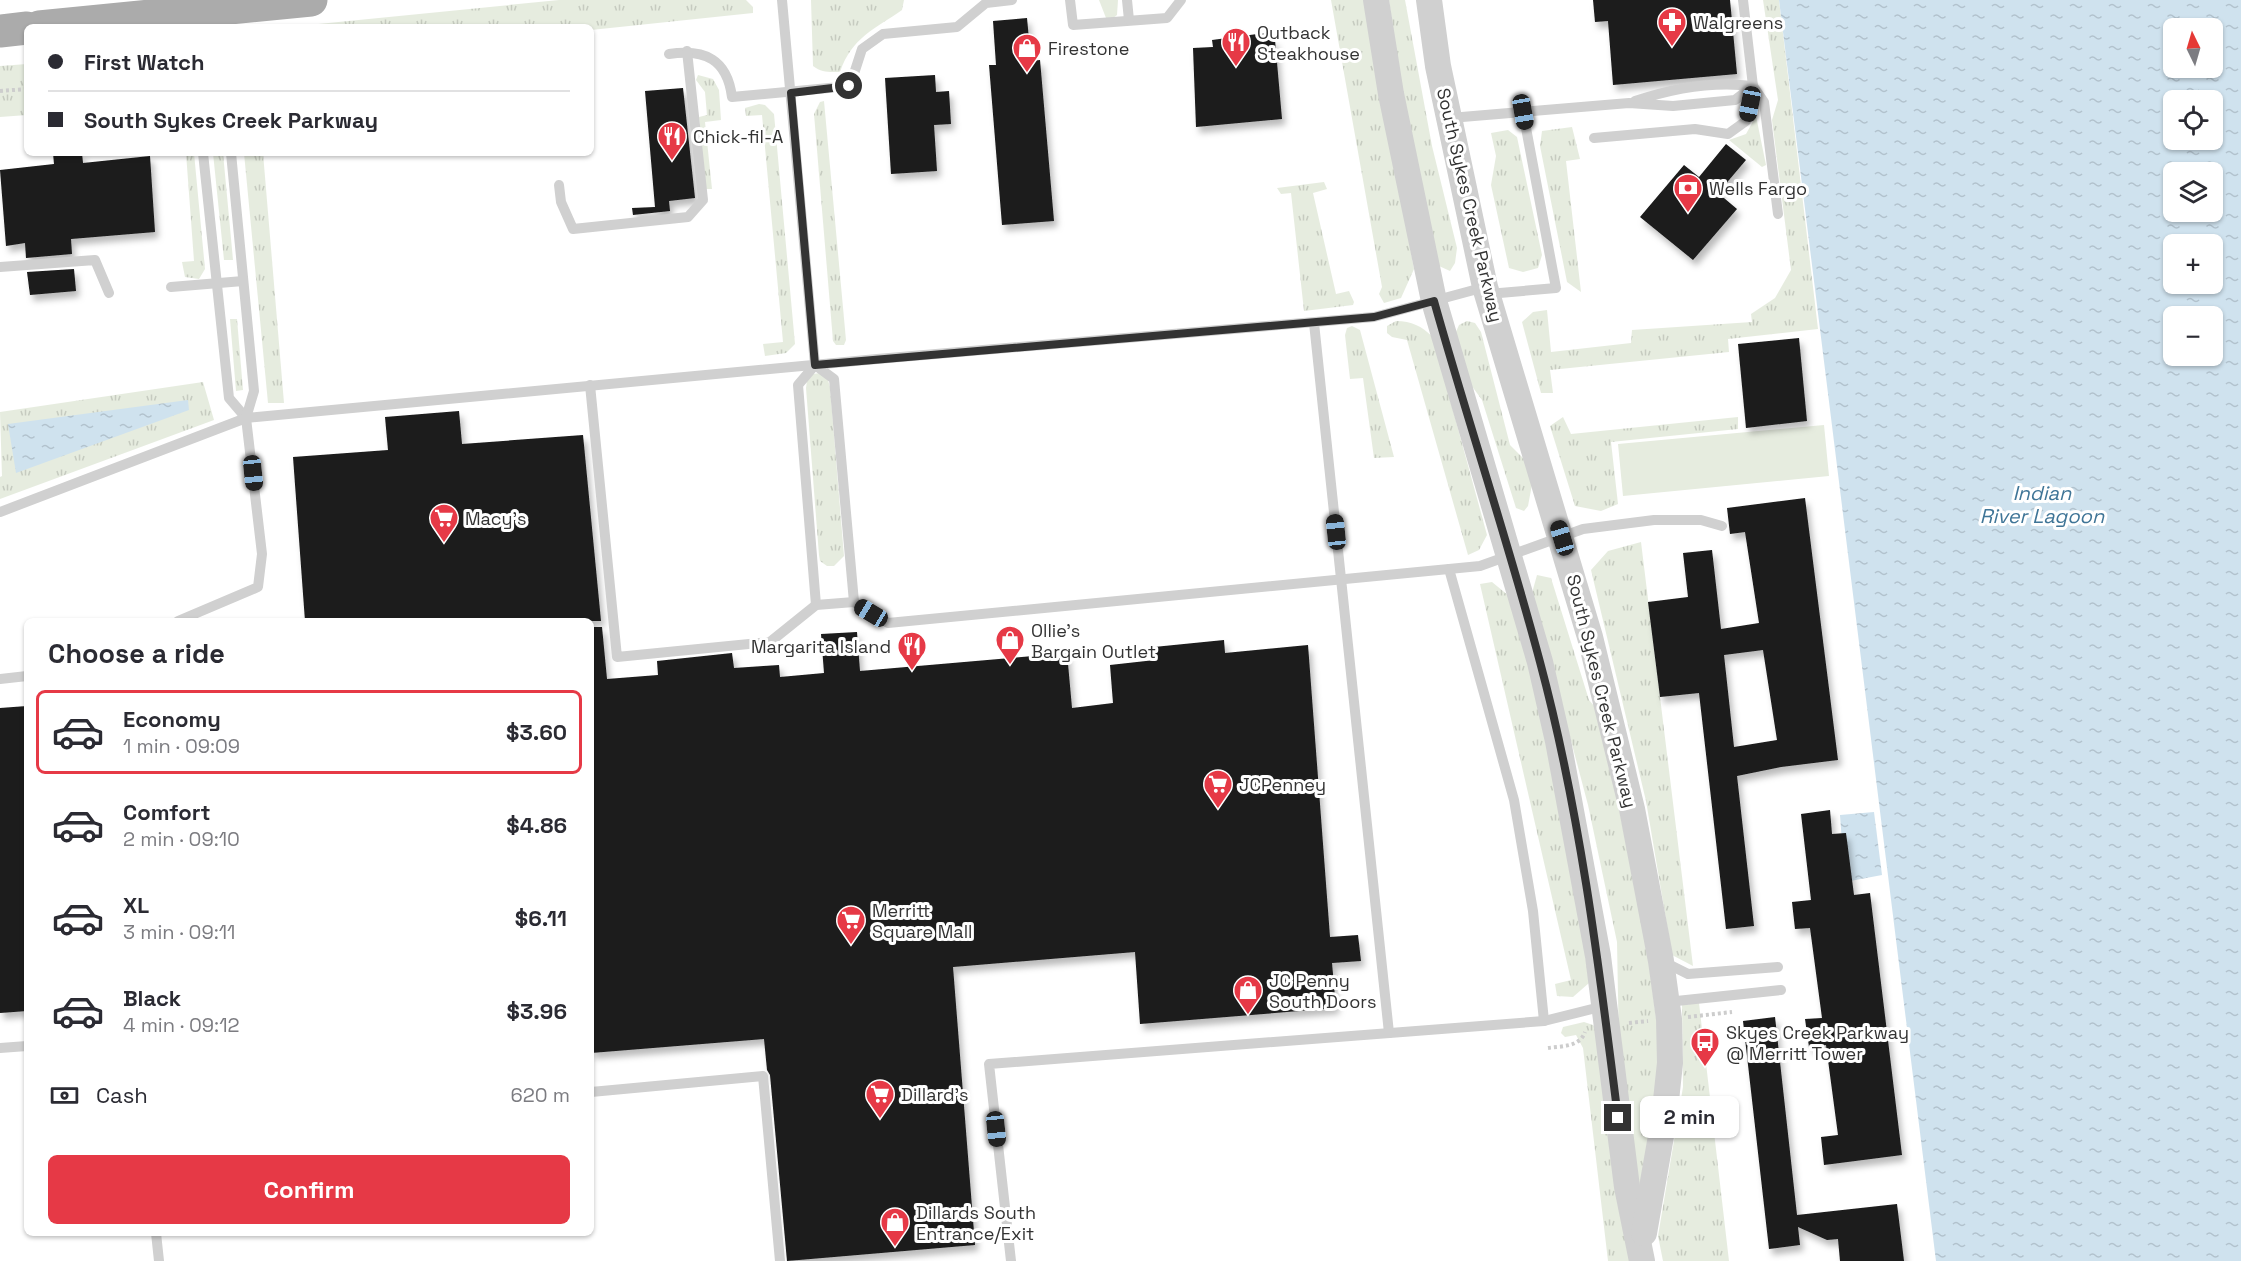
<!DOCTYPE html>
<meta charset="utf-8">
<style>
:root{--surface:#fff;--page:#f2f2f3;--text:#2b2b33;--muted:#7c7c81;--line:#e1e1e2;--accent:#e63946}
body{margin:0;font-family:"Space Grotesk",sans-serif;background:var(--page);color:var(--text);height:100vh;display:flex;flex-direction:column;font-size:22px;white-space:nowrap}
*{box-sizing:border-box;margin:0}
p{font-size:20px;color:var(--muted)}
.icon{flex:none;width:33px;height:33px;fill:none;stroke:currentColor;stroke-width:2;stroke-linecap:round;stroke-linejoin:round}
.map{position:relative;flex:1;overflow:hidden}
.details{position:absolute;left:24px;top:618px;width:570px;height:618px;display:flex;flex-direction:column;background:var(--surface);border-radius:9px;box-shadow:0 2px 4px #0004}
.details>*{flex:none}
.banner{position:absolute;left:24px;top:24px;width:570px;height:132px;border-radius:9px;box-shadow:0 2px 4px #0004;display:grid;align-content:center;height:132px;padding:0 24px;background:var(--surface)}
.needle{width:39px;rotate:355deg}
.buttons{position:absolute;left:2163px;top:18px;display:grid;gap:12px}
.buttons a{display:grid;place-items:center;width:60px;height:60px;border-radius:9px;background:var(--surface);box-shadow:0 2px 4px #0004;font-size:30px}
.end{position:absolute;width:27px;height:27px;margin:-14px;border:8px solid #333;background:#fff;box-shadow:0 0 0 3px #fff}
.from{border-radius:50%}
.bubble{position:absolute;height:42px;border-radius:9px;background:var(--surface);box-shadow:0 2px 4px #0004;font-size:20px;font-weight:800;line-height:42px;text-align:center}
.car{position:absolute;width:18px;height:36px;margin:-18px -9px;border-radius:8px;box-shadow:0 0 4px 2px #0007;background:linear-gradient(#222 24%,#8ab4d8 0 40%,#222 0 76%,#8ab4d8 0 86%,#222 0)}
.banner b{display:flex;align-items:center;gap:21px;height:57px;font-size:22px}
.banner b+b{border-top:2px solid var(--line)}
.banner i{width:15px;height:15px;background:var(--text)}
ul{padding:0;list-style:none}
li{display:flex;align-items:center;gap:18px;height:84px;margin:0 12px 9px;padding:0 12px;border:3px solid transparent;border-radius:9px}
li div{flex:1}
li b{display:block;font-size:22px}
li em{font-style:normal;font-weight:800}
li.on{border-color:var(--accent)}
li>.icon{width:54px;height:54px;stroke-width:1.5}
h2{padding:0 24px;font-size:27px;line-height:72px}
.pay{display:flex;align-items:center;gap:15px;height:66px;padding:0 24px;font-size:22px}
.pay p{margin-inline-start:auto}
.cta{display:flex;gap:12px;margin-top:auto;padding:12px 24px}
.cta a{flex:1;height:69px;border-radius:9px;background:var(--accent);color:#fff;font-size:24px;font-weight:800;line-height:69px;text-align:center}
.map>svg:first-child{display:block}
.grass{fill:url(#grass-tufts)}
.pitch{fill:#e6ecdf}
.water{fill:url(#water-ripples);fill-rule:evenodd}
.building{fill:#1a1a1a;fill-rule:evenodd;filter:url(#shadow)}
.lines{fill:none;stroke-linecap:round;stroke-linejoin:round}
.path{stroke:#cdcdcd;stroke-width:4;stroke-dasharray:3 3;stroke-linecap:butt}
.service{stroke:#d0d0d0;stroke-width:10}
.tertiary{stroke:#d0d0d0;stroke-width:26}
.primary{stroke:#ababab;stroke-width:33}
.route{stroke:#333;stroke-width:8}
.labels{text-anchor:middle;dominant-baseline:central;stroke-width:6;stroke-linejoin:round;paint-order:stroke}
.poi-label{font-size:18px;fill:#333;stroke:#fff;text-anchor:start}
.street-label{font-size:18px;fill:#333;stroke:#fff}
.water-label{font-size:20px;font-style:italic;fill:#3f7597;stroke:#fff}
</style>
<div class="map">
<svg width="2241" height="1261" viewBox="0 0 2241 1261">
<defs>
<pattern id="grass-tufts" width="24" height="20" patternUnits="userSpaceOnUse" patternTransform="scale(1.5)"><rect width="24" height="20" fill="#e6ecdf"/><path d="M3 7l-1-3M5 7V3M7 7l1-3M15 17l-1-3M17 17v-4M19 17l1-3" fill="none" stroke="#c6cbc0"/></pattern>
<pattern id="water-ripples" width="26" height="14" patternUnits="userSpaceOnUse" patternTransform="scale(1.5)"><rect width="26" height="14" fill="#cfe2ee"/><path d="M2 4q2-2 4 0t4 0M15 11q2-2 4 0t4 0" fill="none" stroke="#b2c2cd"/></pattern>
<filter id="shadow"><feDropShadow dx="3.5" dy="6" stdDeviation="3" flood-color="#0004"/></filter>
</defs>
<rect width="100%" height="100%" fill="#fff"/>
<g class="grass">
<path d="M 559,0 L 746,0 L 753,7 L 753,13 L 591,30 L 591,27 L 288,27 Z"/>
<path d="M 811,0 L 904,0 L 902,10 C 875,29 852,37 840,72 C 829,72 822,73 813,66 Z"/>
<path d="M 1099,0 L 1118,0 L 1117,15 L 1112,19 L 1106,18 Z"/>
<path d="M 1331,0 L 1365,0 L 1414,269 L 1401,298 L 1384,303 L 1379,294 L 1382,287 Z"/>
<path d="M 1389,0 L 1405,0 L 1432,146 L 1457,248 L 1455,263 L 1450,271 L 1439,266 L 1404,107 Z"/>
<path d="M 1763,0 L 1779,0 L 1818,329 L 1728,339 L 1729,352 L 1550,370 L 1553,393 L 1541,393 L 1522,322 L 1533,312 L 1547,310 L 1551,352 L 1631,343 L 1632,330 L 1752,322 L 1751,314 L 1775,298 L 1791,270 L 1772,120 L 1778,100 Z"/>
<path d="M 27,64 L 27,115 L 0,117 L 0,66 Z"/>
<path d="M 698,75 L 713,79 L 719,90 L 721,120 L 705,122 L 712,189 L 705,189 L 699,117 L 707,115 L 705,92 L 696,80 Z"/>
<path d="M 824,101 L 846,340 L 844,345 L 836,345 L 833,341 L 814,114 L 820,102 Z"/>
<path d="M 759,104 L 765,105 L 774,114 L 795,344 L 786,353 L 765,356 L 763,344 L 783,342 L 762,115 L 746,116 L 745,108 Z"/>
<path d="M 1756,116 L 1766,165 L 1762,167 L 1729,140 L 1746,134 Z"/>
<path d="M 1572,127 L 1580,159 L 1566,161 L 1581,292 L 1567,282 L 1540,146 L 1542,131 Z"/>
<path d="M 1508,130 L 1517,137 L 1542,255 L 1538,268 L 1523,272 L 1509,268 L 1491,185 L 1496,156 L 1491,133 Z"/>
<path d="M 186,153 L 194,153 L 205,269 L 199,279 L 185,277 L 182,262 L 194,261 Z"/>
<path d="M 213,153 L 223,153 L 233,260 L 224,260 Z"/>
<path d="M 244,153 L 263,153 L 284,403 L 268,403 Z"/>
<path d="M 1324,182 L 1327,189 L 1313,193 L 1336,294 L 1349,291 L 1354,302 L 1353,305 L 1304,311 L 1291,193 L 1281,194 L 1277,188 Z"/>
<path d="M 230,319 L 237,319 L 243,390 L 236,391 Z"/>
<path d="M 1396,321 C 1412,321 1421,326 1433,337 L 1487,535 L 1479,550 L 1468,555 L 1407,340 L 1392,337 L 1387,333 L 1387,326 Z"/>
<path d="M 1467,321 L 1475,323 L 1481,332 L 1510,445 L 1525,460 L 1533,479 L 1528,506 L 1524,511 L 1516,508 L 1482,400 L 1466,378 L 1455,334 L 1459,325 Z"/>
<path d="M 1352,326 L 1360,330 L 1394,457 L 1374,458 L 1363,378 L 1350,379 L 1345,335 L 1347,328 Z"/>
<path d="M 820,373 L 827,377 L 830,387 L 844,556 L 834,566 L 827,566 L 820,561 L 819,555 L 806,388 L 807,381 L 813,374 Z"/>
<path d="M 203,382 L 214,420 L 0,499 L 0,477 L 2,476 L 0,412 Z"/>
<path d="M 1563,417 L 1571,434 L 1738,417 L 1738,429 L 1611,442 L 1618,504 L 1601,511 L 1575,506 L 1550,426 Z"/>
<path d="M 1641,542 L 1693,966 L 1672,955 L 1646,801 L 1591,570 L 1608,551 Z"/>
<path d="M 1537,575 L 1551,578 L 1589,700 L 1600,713 L 1647,948 L 1659,1041 L 1654,1121 L 1638,1200 L 1619,1047 L 1617,942 L 1588,805 L 1532,593 Z"/>
<path d="M 1492,582 L 1509,596 L 1534,676 L 1566,813 L 1589,983 L 1573,997 L 1557,996 L 1555,984 L 1571,980 L 1480,584 Z"/>
<path d="M 1699,1003 L 1729,1261 L 1663,1261 L 1658,1236 L 1683,1087 L 1682,1005 Z"/>
<path d="M 1584,1022 L 1593,1025 L 1602,1035 L 1632,1261 L 1608,1261 L 1583,1048 L 1576,1035 L 1565,1037 L 1561,1033 L 1563,1027 Z"/>
</g>
<path class="pitch" d="M 1824,425 L 1829,476 L 1623,496 L 1618,444 Z"/>
<g class="water">
<path d="M 1779,0 L 2241,0 L 2241,1261 L 1936,1261 ZM 2174,28 L 2212,28 L 2212,68 L 2174,68 ZM 2174,100 L 2212,100 L 2212,140 L 2174,140 ZM 2174,172 L 2212,172 L 2212,212 L 2174,212 ZM 2174,244 L 2212,244 L 2212,284 L 2174,284 ZM 2174,316 L 2212,316 L 2212,356 L 2174,356 Z"/>
<path d="M 188,400 L 189,410 L 16,473 L 8,424 Z"/>
<path d="M 1874,812 L 1882,875 L 1845,882 L 1840,815 Z"/>
</g>
<g class="building">
<path d="M 1593,0 L 1730,0 L 1737,74 L 1613,85 L 1608,21 L 1595,22 Z"/>
<path d="M 1027,18 L 1031,61 L 1040,60 L 1054,221 L 1002,225 L 989,65 L 996,65 L 993,21 Z"/>
<path d="M 1265,33 L 1266,40 L 1275,40 L 1282,119 L 1196,127 L 1193,48 L 1213,47 L 1212,40 Z"/>
<path d="M 935,75 L 936,92 L 949,91 L 951,124 L 934,125 L 937,171 L 891,174 L 885,78 Z"/>
<path d="M 683,88 L 695,198 L 669,201 L 670,211 L 633,215 L 632,208 L 655,207 L 645,91 Z"/>
<path d="M 1726,144 L 1746,160 L 1718,193 L 1737,209 L 1693,260 L 1640,217 L 1684,165 L 1699,177 Z"/>
<path d="M 53,153 L 82,153 L 83,163 L 150,156 L 155,232 L 71,239 L 72,254 L 26,258 L 25,243 L 6,246 L 0,170 L 54,164 Z"/>
<path d="M 74,269 L 76,291 L 30,295 L 27,272 Z"/>
<path d="M 1799,338 L 1807,421 L 1746,428 L 1738,344 Z"/>
<path d="M 459,411 L 462,444 L 583,435 L 601,621 L 305,621 L 293,457 L 388,450 L 385,417 Z"/>
<path d="M 1805,498 L 1838,760 L 1781,767 L 1737,776 L 1754,926 L 1726,929 L 1699,693 L 1660,697 L 1648,602 L 1688,597 L 1683,553 L 1712,550 L 1721,629 L 1759,623 L 1745,532 L 1730,534 L 1727,508 ZM 1763,650 L 1777,740 L 1734,747 L 1724,655 Z"/>
<path d="M 591,627 L 602,627 L 607,679 L 658,675 L 657,661 L 732,653 L 734,668 L 779,665 L 780,677 L 824,673 L 821,634 L 857,632 L 860,671 L 1067,653 L 1072,708 L 1113,703 L 1110,665 L 1155,660 L 1154,647 L 1224,640 L 1225,653 L 1308,645 L 1330,937 L 1358,935 L 1361,961 L 1332,963 L 1336,1008 L 1140,1024 L 1135,952 L 953,967 L 975,1245 L 787,1261 L 770,1075 L 767,1070 L 764,1039 L 591,1053 Z"/>
<path d="M 27,706 L 27,1011 L 0,1013 L 0,708 Z"/>
<path d="M 1830,810 L 1832,834 L 1846,833 L 1854,895 L 1870,893 L 1902,1155 L 1824,1165 L 1821,1137 L 1838,1135 L 1826,1045 L 1809,1047 L 1805,1019 L 1822,1018 L 1810,928 L 1795,929 L 1792,902 L 1811,900 L 1801,814 Z"/>
<path d="M 1775,1017 L 1797,1215 L 1897,1204 L 1904,1261 L 1840,1261 L 1838,1239 L 1827,1240 L 1798,1227 L 1800,1245 L 1769,1249 L 1743,1021 Z"/>
</g>
<g class="lines">
<g class="path">
<path d="M 0,91 L 27,89"/>
<path d="M 1688,1017 L 1732,1012"/>
<path d="M 1629,1023 L 1648,1021"/>
<path d="M 1548,1048 C 1562,1046 1580,1047 1585,1032"/>
</g>
<g class="service">
<path d="M 782,0 L 815,365 L 798,385 L 816,605"/>
<path d="M 1070,0 L 1073,25 L 1167,18 L 1181,0"/>
<path d="M 1127,0 L 1129,20"/>
<path d="M 669,54 C 705,49 727,59 732,97 L 850,86 L 862,49 L 883,34 L 957,27 L 986,3 L 1012,0"/>
<path d="M 1635,101 C 1673,88 1713,81 1753,86 L 1764,102 L 1778,214"/>
<path d="M 1450,118 L 1629,103 L 1673,106 L 1735,100 L 1753,86"/>
<path d="M 1594,138 L 1695,129 L 1728,134 L 1746,121 L 1753,86 L 1743,0"/>
<path d="M 203,153 L 229,398 L 246,418"/>
<path d="M 559,185 L 561,202 L 573,229 L 688,217 L 703,200 L 687,51"/>
<path d="M 0,267 L 95,260 L 109,293"/>
<path d="M 171,287 L 243,281"/>
<path d="M 1488,294 L 1556,288 L 1523,112"/>
<path d="M 1314,323 L 1389,1033"/>
<path d="M 815,365 L 834,379 L 854,602"/>
<path d="M 590,385 L 617,657 L 770,642 L 816,605 L 854,602 L 888,623 L 1480,566 L 1583,529 L 1654,520 L 1701,520 L 1722,526"/>
<path d="M 0,512 L 246,418 L 877,359 L 1374,317 L 1485,287"/>
<path d="M 1449,569 L 1514,800 L 1533,911 L 1544,1021"/>
<path d="M 178,621 L 258,587 L 262,554 L 246,418 L 254,391 L 231,153"/>
<path d="M 0,679 L 27,676"/>
<path d="M 1662,961 L 1688,974 L 1778,967"/>
<path d="M 1667,1002 L 1781,990"/>
<path d="M 0,1048 L 27,1046"/>
<path d="M 591,1092 L 763,1076 L 780,1261"/>
<path d="M 156,1233 L 159,1261"/>
<path d="M 1011,1261 L 989,1064 L 1544,1021 L 1604,1006"/>
</g>
<g class="tertiary">
<path d="M 1376,0 L 1391,94 L 1434,301 L 1540,662 L 1558,741 L 1598,956 L 1627,1187 L 1642,1261"/>
<path d="M 1429,0 L 1438,66 L 1485,287 L 1590,637 L 1632,809 L 1661,961 L 1669,1019 L 1670,1063 L 1664,1119 L 1644,1233"/>
</g>
<g class="primary">
<path d="M 39,27 L 311,0"/>
<path d="M 0,31 L 27,28"/>
</g>
</g>
<g class="lines">
<path class="route" d="M 849,86 L 791,93 L 815,365 L 1374,317 L 1434,301 C 1468,422 1508,541 1540,662 C 1580,811 1599,966 1618,1118"/>
</g>
<defs>
<g id="pharmacy-pin" transform="scale(1.5)"><path d="M0 17L-7.5 6A9.5 9.5 0 1 1 7.5 6Z" fill="#e63946" stroke="#fff"/><path d="M-2-6h4v4h4v4h-4v4h-4v-4h-4v-4h4Z" fill="#fff"/></g>
<g id="restaurant-pin" transform="scale(1.5)"><path d="M0 17L-7.5 6A9.5 9.5 0 1 1 7.5 6Z" fill="#e63946" stroke="#fff"/><path d="M-5-6h1v4h1v-4h1v4h1v-4h1v5L-1.5 .5V6h-2V.5L-5-1ZM5-6V6H3V1.5H1.5Q1.5-4 5-6Z" fill="#fff"/></g>
<g id="shop-pin" transform="scale(1.5)"><path d="M0 17L-7.5 6A9.5 9.5 0 1 1 7.5 6Z" fill="#e63946" stroke="#fff"/><path d="M-5-2.5h2.3a2.7 3.5 0 0 1 5.4 0H5L5.5 6h-11ZM-1.5-2.5h3a1.5 2.3 0 0 0-3 0Z" fill="#fff"/></g>
<g id="bank-pin" transform="scale(1.5)"><path d="M0 17L-7.5 6A9.5 9.5 0 1 1 7.5 6Z" fill="#e63946" stroke="#fff"/><path d="M-6-4H6V4H-6ZM0-2.3a2.3 2.3 0 1 0 0 4.6a2.3 2.3 0 1 0 0-4.6Z" fill="#fff"/></g>
<g id="supermarket-pin" transform="scale(1.5)"><path d="M0 17L-7.5 6A9.5 9.5 0 1 1 7.5 6Z" fill="#e63946" stroke="#fff"/><path d="M-6-5.5h2.5l.6 2H6L4.5 2H-2.5L-4.4-4H-6ZM-1.5 3.2a1.3 1.3 0 1 0 .1 0ZM3 3.2a1.3 1.3 0 1 0 .1 0Z" fill="#fff"/></g>
<g id="bus-pin" transform="scale(1.5)"><path d="M0 17L-7.5 6A9.5 9.5 0 1 1 7.5 6Z" fill="#e63946" stroke="#fff"/><path d="M-5-6H5V4H4V6H2V4H-2V6H-4V4H-5ZM-3.5-4V0h7V-4ZM-3.5 1.2v1.5H-2V1.2ZM2 1.2v1.5H3.5V1.2Z" fill="#fff"/></g>
</defs>
<g fill-rule="evenodd">
<use href="#pharmacy-pin" x="1672" y="22"/>
<use href="#restaurant-pin" x="1236" y="42"/>
<use href="#shop-pin" x="1027" y="48"/>
<use href="#restaurant-pin" x="672" y="136"/>
<use href="#bank-pin" x="1688" y="188"/>
<use href="#supermarket-pin" x="444" y="518"/>
<use href="#shop-pin" x="1010" y="640"/>
<use href="#restaurant-pin" x="912" y="646"/>
<use href="#supermarket-pin" x="1218" y="784"/>
<use href="#supermarket-pin" x="851" y="920"/>
<use href="#shop-pin" x="1248" y="990"/>
<use href="#bus-pin" x="1705" y="1042"/>
<use href="#supermarket-pin" x="880" y="1094"/>
<use href="#shop-pin" x="895" y="1222"/>
</g>
<g class="labels">
<g class="poi-label">
<text x="1693" y="22">Walgreens</text>
<text x="1257" y="32">Outback<tspan x="1257" dy="21">Steakhouse</tspan></text>
<text x="1048" y="48">Firestone</text>
<text x="693" y="136">Chick-fil-A</text>
<text x="1709" y="188">Wells Fargo</text>
<text x="465" y="518">Macy's</text>
<text x="1031" y="630">Ollie's<tspan x="1031" dy="21">Bargain Outlet</tspan></text>
<text x="891" y="646" text-anchor="end">Margarita Island</text>
<text x="1239" y="784">JCPenney</text>
<text x="872" y="910">Merritt<tspan x="872" dy="21">Square Mall</tspan></text>
<text x="1269" y="980">JC Penny<tspan x="1269" dy="21">South Doors</tspan></text>
<text x="1726" y="1032">Skyes Creek Parkway<tspan x="1726" dy="21">@ Merritt Tower</tspan></text>
<text x="901" y="1094">Dillard's</text>
<text x="916" y="1212">Dillards South<tspan x="916" dy="21">Entrance/Exit</tspan></text>
</g>
<g class="street-label">
<text transform="translate(1470 205) rotate(77)">South Sykes Creek Parkway</text>
<text transform="translate(1602 691) rotate(76)">South Sykes Creek Parkway</text>
</g>
<g class="water-label">
<text x="2042" y="493">Indian<tspan x="2042" dy="23">River Lagoon</tspan></text>
</g>
</g>
</svg>
<div class="buttons">
<a><svg class="needle" viewBox="-14 -14 28 28"><path d="M0-13l5 13h-10z" fill="#e53935"/><path d="M0 13l5-13h-10z" fill="#7c7c81"/></svg></a>
<a><svg class="icon" aria-label="locate" viewBox="0 0 24 24"><circle cx="12" cy="12" r="6"/><path d="M12 2v4M12 18v4M2 12h4M18 12h4"/></svg></a>
<a><svg class="icon" aria-label="layers" viewBox="0 0 24 24"><path d="M12 4l9 5-9 5-9-5zM3 14l9 5 9-5"/></svg></a>
<a>+</a>
<a>−</a>
</div>
<i class="end from" style="left:849px;top:86px"></i>
<i class="end" style="left:1618px;top:1118px"></i>
<div class="bubble" style="left:1640px;top:1096px;width:99px">2 min</div>
<i class="car" style="left:1750px;top:104px;rotate:191deg"></i>
<i class="car" style="left:1523px;top:112px;rotate:170deg"></i>
<i class="car" style="left:253px;top:473px;rotate:174deg"></i>
<i class="car" style="left:1336px;top:532px;rotate:354deg"></i>
<i class="car" style="left:1562px;top:538px;rotate:343deg"></i>
<i class="car" style="left:871px;top:613px;rotate:301deg"></i>
<i class="car" style="left:996px;top:1129px;rotate:174deg"></i>
<div class="banner">
<b><i class="from"></i>First Watch</b>
<b><i></i>South Sykes Creek Parkway</b>
</div>
<section class="details">
<h2>Choose a ride</h2>
<ul>
<li class="on"><svg class="icon" aria-label="car" viewBox="0 0 24 24"><path d="M5 17H2v-5l4-1 3-4h7l3 4 3 1v5h-3M9 17h6M6 11h13"/><circle cx="7" cy="17" r="2"/><circle cx="17" cy="17" r="2"/></svg><div><b>Economy</b><p>1 min · 09:09</p></div><em>$3.60</em></li>
<li><svg class="icon" aria-label="car" viewBox="0 0 24 24"><path d="M5 17H2v-5l4-1 3-4h7l3 4 3 1v5h-3M9 17h6M6 11h13"/><circle cx="7" cy="17" r="2"/><circle cx="17" cy="17" r="2"/></svg><div><b>Comfort</b><p>2 min · 09:10</p></div><em>$4.86</em></li>
<li><svg class="icon" aria-label="car" viewBox="0 0 24 24"><path d="M5 17H2v-5l4-1 3-4h7l3 4 3 1v5h-3M9 17h6M6 11h13"/><circle cx="7" cy="17" r="2"/><circle cx="17" cy="17" r="2"/></svg><div><b>XL</b><p>3 min · 09:11</p></div><em>$6.11</em></li>
<li><svg class="icon" aria-label="car" viewBox="0 0 24 24"><path d="M5 17H2v-5l4-1 3-4h7l3 4 3 1v5h-3M9 17h6M6 11h13"/><circle cx="7" cy="17" r="2"/><circle cx="17" cy="17" r="2"/></svg><div><b>Black</b><p>4 min · 09:12</p></div><em>$3.96</em></li>
</ul>
<div class="pay"><svg class="icon" aria-label="cash" viewBox="0 0 24 24"><path d="M3 7h18v10H3z"/><circle cx="12" cy="12" r="2"/></svg>Cash<p>620 m</p></div>
<div class="cta"><a>Confirm</a></div>
</section>
</div>
